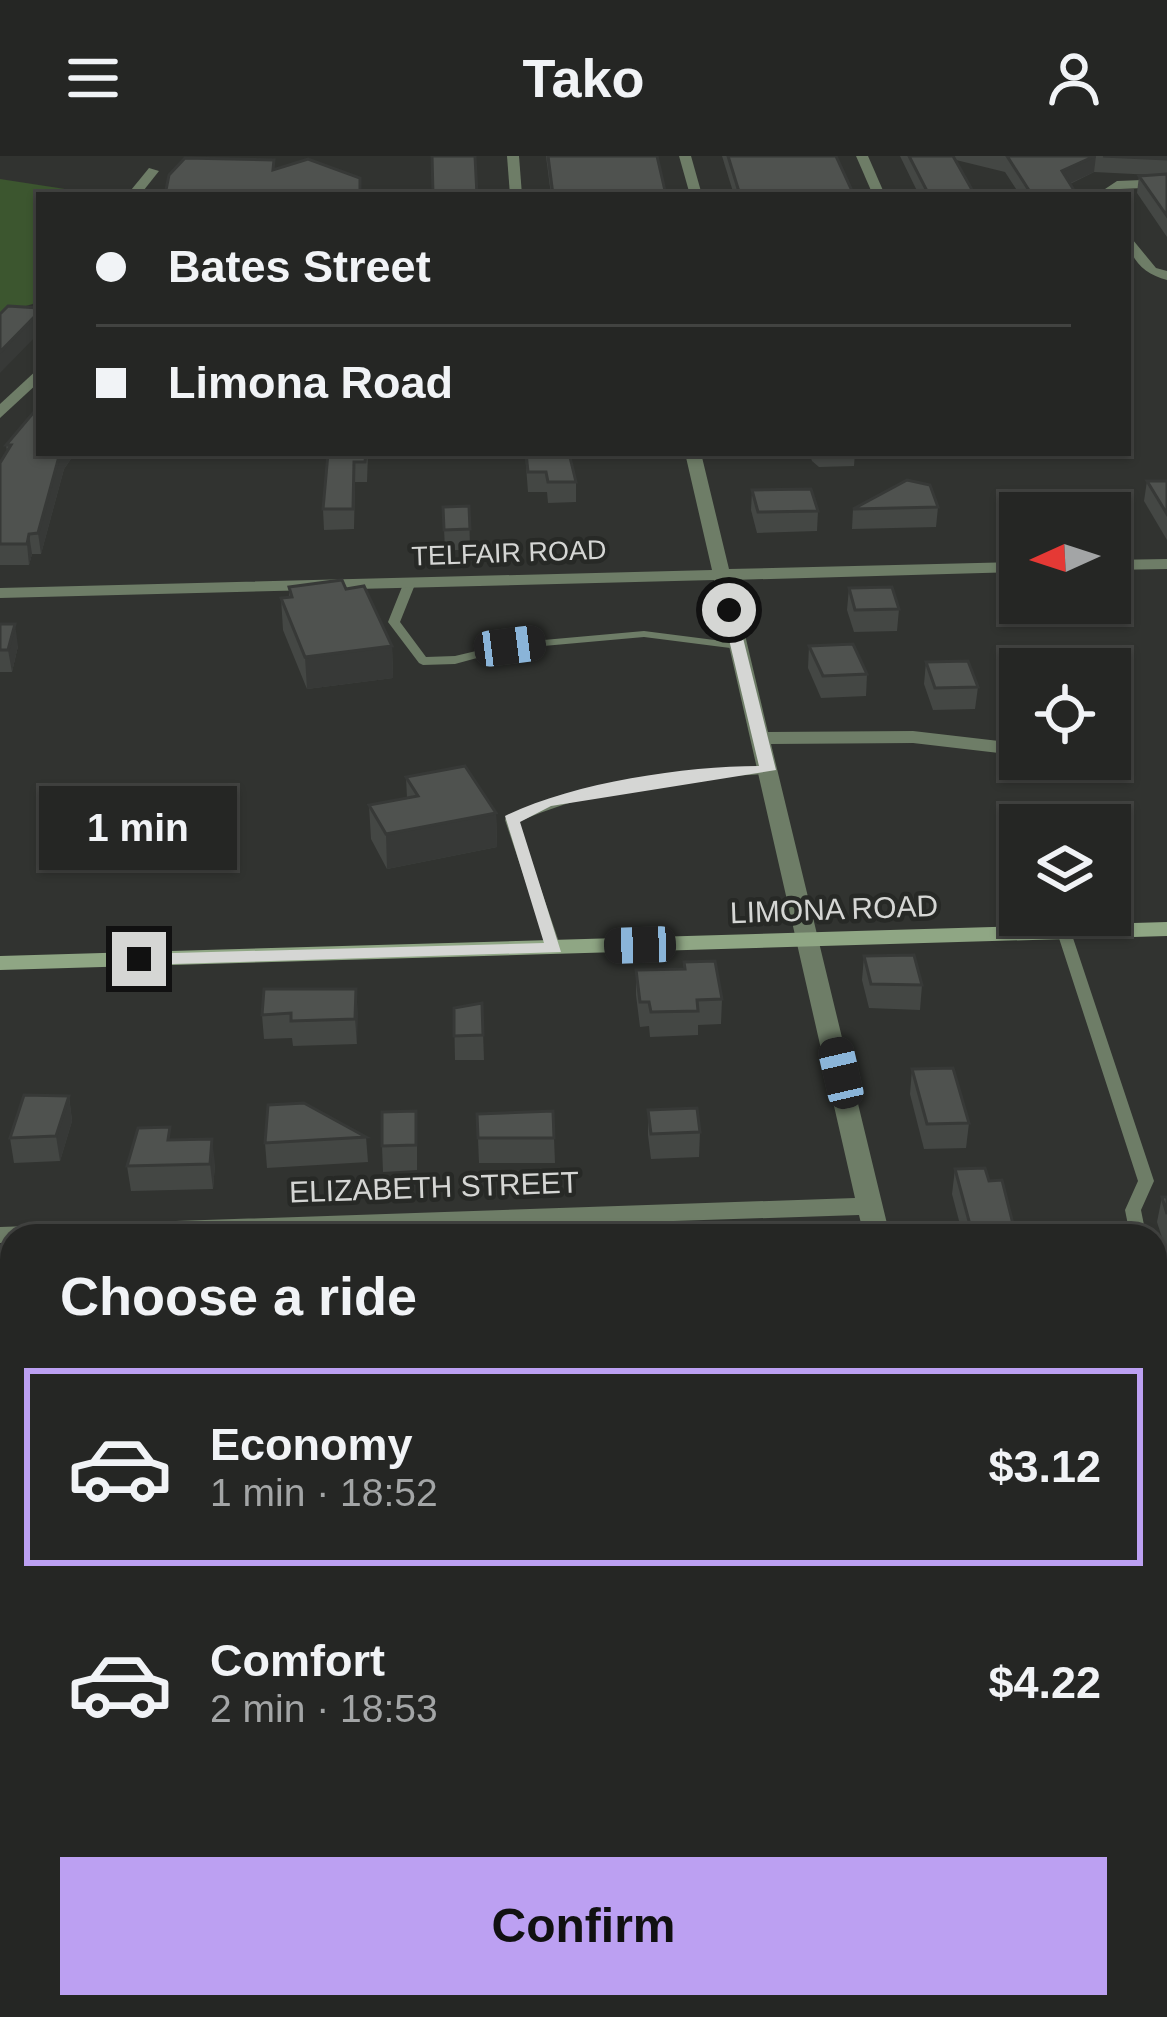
<!DOCTYPE html>
<meta charset="utf-8">
<style>
:root{--surface:#252624;--page:#313231;--text:#f1f3f6;--muted:#a3a5a6;--line:#424341;--accent:#bca0f2}
body{margin:0;font-family:Arial,sans-serif;background:var(--page);color:var(--text);height:100vh;display:flex;flex-direction:column;font-size:45px;white-space:nowrap}
*{box-sizing:border-box;margin:0}
p{font-size:39px;color:var(--muted)}
.icon{flex:none;width:66px;height:66px;fill:none;stroke:currentColor;stroke-width:2;stroke-linecap:round;stroke-linejoin:round}
.map{position:relative;flex:1;overflow:hidden}
.side{position:absolute;left:0px;top:1068px;width:1167px;height:795px;display:flex;flex-direction:column;background:var(--surface);border-radius:36px 36px 0 0;box-shadow:0 3px 9px #0004,0 0 0 3px var(--line)}
.side>*{flex:none}
.top-card{position:absolute;left:36px;top:36px;width:1095px;height:264px;border-radius:0px;box-shadow:0 3px 9px #0004,0 0 0 3px var(--line);display:grid;align-content:center;height:264px;padding:0 60px;background:var(--surface)}
.needle{width:78px;rotate:267deg}
.buttons{position:absolute;left:999px;top:336px;display:grid;gap:24px}
.buttons a{display:grid;place-items:center;width:132px;height:132px;border-radius:0px;background:var(--surface);box-shadow:0 3px 9px #0004,0 0 0 3px var(--line);font-size:60px}
.end{position:absolute;width:54px;height:54px;margin:-27px;border:15px solid #d5d6d4;background:#111;box-shadow:0 0 0 6px #111}
.from{border-radius:50%}
.bubble{position:absolute;height:84px;border-radius:0px;background:var(--surface);box-shadow:0 3px 9px #0004,0 0 0 3px var(--line);font-size:39px;font-weight:600;line-height:84px;text-align:center}
.car{position:absolute;width:36px;height:72px;margin:-36px -18px;border-radius:15px;box-shadow:0 0 9px 3px #0007;background:linear-gradient(#222 24%,#8ab4d8 0 40%,#222 0 76%,#8ab4d8 0 86%,#222 0)}
.top-card b{display:flex;align-items:center;gap:42px;height:114px;font-size:45px}
.top-card b+b{border-top:3px solid var(--line)}
.top-card i{width:30px;height:30px;background:var(--text)}
ul{padding:0;list-style:none}
li{display:flex;align-items:center;gap:36px;height:198px;margin:0 24px 18px;padding:0 36px;border:6px solid transparent;border-radius:0px}
li div{flex:1}
li b{display:block;font-size:45px}
li em{font-style:normal;font-weight:600}
li.current{border-color:var(--accent)}
li>.icon{width:108px;height:108px;stroke-width:1.5}
h2{padding:0 60px;font-size:54px;line-height:144px}
.cta{display:flex;gap:24px;margin-top:auto;padding:24px 60px}
.cta a{flex:1;height:138px;border-radius:0px;background:var(--accent);color:#111;font-size:48px;font-weight:600;line-height:138px;text-align:center}
header{display:flex;justify-content:space-between;align-items:center;height:156px;padding:0 60px;background:var(--surface);font-size:54px;font-weight:600}
.map>svg:first-child{display:block}
.green{fill:#3c562f}
.lines{fill:none;stroke-linecap:round;stroke-linejoin:round}
.lane{fill:#6e7d67;fill-rule:evenodd}
.street{fill:#6e7d67;fill-rule:evenodd}
.secondary{fill:#8fa684;fill-rule:evenodd}
.wall{fill:#444744}
.shaded-wall{fill:#373937}
.building{fill:#4f524f;stroke:#373937;stroke-width:3}
.route{fill:#d5d6d4}
.labels{text-anchor:middle;dominant-baseline:central;stroke-width:9;stroke-linejoin:round;paint-order:stroke}
.far-street-label{font-size:27px;fill:#d5d6d4;stroke:#272926}
.street-label{font-size:30px;fill:#d5d6d4;stroke:#272926}
</style>
<header><svg class="icon" aria-label="menu" viewBox="0 0 24 24"><path d="M4 6h16M4 12h16M4 18h16"/></svg>Tako<svg class="icon" aria-label="person" viewBox="0 0 24 24"><circle cx="12" cy="8" r="4"/><path d="M4 21q1-7 8-7t8 7"/></svg></header>
<div class="map">
<svg width="1167" height="1861" viewBox="0 0 1167 1861">
<rect width="100%" height="100%" fill="#313330"/>
<path class="green" d="M 0,23 L 104,39 L 39,39 L 39,146 L 0,158 Z"/>
<g class="lines">
<g class="lane">
<path d="M 410,423 L 416,426 L 400,466 L 426,501 L 455,500 L 510,487 L 644,475 L 738,487 L 744,490 L 738,493 L 644,481 L 510,493 L 455,508 L 423,509 L 419,507 L 388,466 L 404,426 Z"/>
<path d="M 768,610 L 772,611 L 772,617 C 750,620 727,619 705,621 C 641,627 578,640 518,666 L 561,792 L 554,796 L 549,795 L 505,664 L 506,661 C 589,626 678,613 768,610 Z"/>
<path d="M 1064,772 L 1071,776 L 1154,1025 L 1141,1054 L 1145,1074 L 1137,1079 L 1129,1074 L 1125,1054 L 1138,1025 L 1057,776 Z"/>
<path d="M 12,1396 L 12,1410 L 0,1411 L 0,1397 Z"/>
</g>
<g class="street">
<path d="M 507,0 L 519,0 L 522,39 L 510,39 Z"/>
<path d="M 679,0 L 691,0 L 702,39 L 690,39 Z"/>
<path d="M 856,0 L 868,0 L 885,39 L 873,39 Z"/>
<path d="M 149,12 L 159,15 L 140,39 L 127,39 Z"/>
<path d="M 1167,23 L 1167,31 L 1120,33 L 1111,39 L 1096,39 L 1117,25 Z"/>
<path d="M 1128,78 L 1156,112 L 1167,115 L 1167,124 C 1144,118 1128,103 1128,78 Z"/>
<path d="M 39,212 L 39,226 L 0,262 L 0,248 Z"/>
<path d="M 685,297 L 701,297 L 729,413 L 1020,406 L 1020,416 L 732,424 L 768,576 L 913,575 L 999,585 L 1009,591 L 999,597 L 913,587 L 771,588 L 890,1080 L 864,1080 L 859,1059 L 220,1080 L 12,1080 L 12,1087 L 0,1087 L 0,1071 L 855,1042 L 714,424 L 0,442 L 0,432 L 712,414 Z"/>
<path d="M 1167,403 L 1167,413 L 1110,414 L 1110,404 Z"/>
<path d="M 1032,1851 L 1068,1851 L 1070,1861 L 1034,1861 Z"/>
</g>
<path class="secondary" d="M 1167,766 L 1167,780 L 0,814 L 0,800 Z"/>
</g>
<g class="wall">
<path d="M 546,0 L 657,0 L 666,39 L 551,39 Z"/>
<path d="M 722,0 L 836,0 L 854,39 L 734,39 Z"/>
<path d="M 900,0 L 1167,0 L 1167,81 L 1137,37 L 1139,20 L 1153,19 L 1094,16 L 1070,28 L 1077,39 L 1020,39 L 1005,16 L 956,4 L 975,39 L 919,39 Z"/>
<path d="M 6,289 L 39,297 L 75,297 L 64,313 L 41,398 L 32,398 L 29,409 L 0,409 L 0,307 L 7,295 Z"/>
<path d="M 328,297 L 368,297 L 367,326 L 355,326 L 354,373 L 324,374 L 323,353 Z"/>
<path d="M 525,297 L 569,297 L 576,326 L 576,346 L 548,347 L 547,336 L 528,336 Z"/>
<path d="M 809,297 L 855,297 L 854,310 L 819,311 L 812,305 Z"/>
<path d="M 1147,325 L 1167,325 L 1167,384 L 1144,345 Z"/>
<path d="M 752,334 L 818,355 L 817,375 L 757,377 L 751,354 Z"/>
<path d="M 469,350 L 470,394 L 445,394 L 443,351 Z"/>
<path d="M 938,351 L 936,371 L 852,373 L 853,353 Z"/>
<path d="M 289,431 L 346,433 L 392,490 L 393,522 L 307,533 L 283,474 L 281,442 L 289,441 Z"/>
<path d="M 849,432 L 899,453 L 897,475 L 854,476 L 847,454 Z"/>
<path d="M 0,468 L 18,490 L 12,516 L 0,516 Z"/>
<path d="M 809,490 L 867,518 L 866,540 L 821,542 L 808,512 Z"/>
<path d="M 926,506 L 978,531 L 975,553 L 933,554 L 924,528 Z"/>
<path d="M 1045,603 L 1084,603 L 1081,625 L 1054,625 Z"/>
<path d="M 406,621 L 496,657 L 497,691 L 387,713 L 371,683 L 369,649 L 407,642 Z"/>
<path d="M 1020,670 L 1020,718 L 1012,694 L 1014,671 Z"/>
<path d="M 864,800 L 922,829 L 920,854 L 869,852 L 862,824 Z"/>
<path d="M 684,806 L 722,843 L 721,868 L 698,869 L 698,879 L 650,881 L 649,870 L 640,871 L 636,839 L 636,814 L 684,813 Z"/>
<path d="M 356,833 L 357,888 L 293,890 L 292,882 L 264,883 L 262,859 Z"/>
<path d="M 482,847 L 484,904 L 455,904 L 454,852 Z"/>
<path d="M 912,913 L 969,967 L 966,992 L 924,993 L 910,938 Z"/>
<path d="M 69,940 L 72,965 L 60,1005 L 14,1007 L 10,982 Z"/>
<path d="M 648,954 L 700,976 L 699,1001 L 651,1003 L 648,979 Z"/>
<path d="M 477,958 L 554,982 L 555,1007 L 479,1007 Z"/>
<path d="M 417,980 L 417,1014 L 383,1016 L 382,990 Z"/>
<path d="M 366,981 L 368,1006 L 267,1012 L 265,987 Z"/>
<path d="M 171,984 L 215,1008 L 213,1033 L 131,1035 L 127,1010 Z"/>
<path d="M 955,1013 L 989,1025 L 1016,1080 L 963,1080 L 952,1038 Z"/>
<path d="M 1162,1041 L 1167,1041 L 1167,1091 L 1165,1091 L 1157,1066 Z"/>
<rect x="0" y="1101" width="12" height="84"/>
<rect x="0" y="1284" width="12" height="105"/>
<path d="M 1167,1417 L 1167,1495 L 1155,1495 L 1155,1418 Z"/>
<path d="M 0,1693 L 12,1693 L 12,1851 L 147,1851 L 147,1853 L 0,1860 Z"/>
</g>
<g class="shaded-wall">
<path d="M 1096,0 L 1094,16 L 1060,32 L 1062,15 Z"/>
<path d="M 39,156 L 39,177 L 0,217 L 0,196 Z"/>
<path d="M 60,297 L 75,297 L 64,313 L 41,398 L 38,377 Z"/>
<path d="M 29,378 L 32,398 L 29,409 L 27,388 Z"/>
<path d="M 15,468 L 18,490 L 12,516 L 8,494 Z"/>
<path d="M 392,490 L 393,522 L 307,533 L 305,501 Z"/>
<path d="M 496,657 L 497,691 L 387,713 L 386,678 Z"/>
<path d="M 356,833 L 358,858 L 357,888 L 355,863 Z"/>
<path d="M 69,940 L 72,965 L 60,1005 L 56,980 Z"/>
<path d="M 212,983 L 215,1008 L 213,1033 L 210,1008 Z"/>
</g>
<g class="building">
<path d="M 432,0 L 475,0 L 477,39 L 433,39 Z"/>
<path d="M 548,0 L 657,0 L 666,39 L 553,39 Z"/>
<path d="M 728,0 L 836,0 L 854,39 L 740,39 Z"/>
<path d="M 909,0 L 953,0 L 975,39 L 929,39 Z"/>
<path d="M 1007,0 L 1095,0 L 1062,15 L 1077,39 L 1032,39 Z"/>
<path d="M 1103,0 L 1167,0 L 1167,3 Z"/>
<path d="M 185,2 L 274,4 L 273,14 L 308,3 L 360,22 L 360,39 L 165,39 L 169,19 Z"/>
<path d="M 1167,18 L 1167,60 L 1139,20 Z"/>
<path d="M 8,150 L 39,152 L 39,156 L 0,196 L 0,158 Z"/>
<path d="M 39,250 L 39,297 L 60,297 L 38,377 L 29,378 L 27,388 L 0,388 L 0,307 L 11,289 L 6,289 Z"/>
<path d="M 328,297 L 366,297 L 365,306 L 354,306 L 353,353 L 323,353 Z"/>
<path d="M 526,297 L 569,297 L 576,326 L 548,326 L 546,316 L 528,316 Z"/>
<path d="M 907,324 L 930,329 L 938,351 L 853,353 Z"/>
<path d="M 1147,325 L 1167,325 L 1167,358 Z"/>
<path d="M 811,333 L 818,355 L 758,356 L 752,334 Z"/>
<path d="M 469,350 L 470,373 L 444,374 L 443,351 Z"/>
<path d="M 342,424 L 346,433 L 364,430 L 392,490 L 305,501 L 281,442 L 292,441 L 289,431 Z"/>
<path d="M 892,431 L 899,453 L 855,454 L 849,432 Z"/>
<path d="M 0,468 L 15,468 L 8,494 L 0,494 Z"/>
<path d="M 853,488 L 867,518 L 823,520 L 809,490 Z"/>
<path d="M 968,505 L 978,531 L 935,532 L 926,506 Z"/>
<path d="M 465,610 L 496,657 L 386,678 L 369,649 L 418,640 L 406,621 Z"/>
<path d="M 1079,664 L 1081,669 L 1030,669 Z"/>
<path d="M 1020,670 L 1020,687 L 1014,671 Z"/>
<path d="M 914,799 L 922,829 L 871,828 L 864,800 Z"/>
<path d="M 715,805 L 722,843 L 697,844 L 698,855 L 651,856 L 649,846 L 640,846 L 636,814 L 685,813 L 684,806 Z"/>
<path d="M 264,833 L 356,833 L 355,863 L 291,865 L 291,857 L 262,859 Z"/>
<path d="M 482,847 L 483,879 L 454,880 L 454,852 Z"/>
<path d="M 953,912 L 969,967 L 927,968 L 912,913 Z"/>
<path d="M 24,939 L 69,940 L 56,980 L 10,982 Z"/>
<path d="M 304,947 L 366,981 L 265,987 L 268,949 Z"/>
<path d="M 697,952 L 700,976 L 651,978 L 648,954 Z"/>
<path d="M 416,955 L 416,989 L 382,990 L 382,956 Z"/>
<path d="M 553,955 L 554,982 L 478,982 L 477,958 Z"/>
<path d="M 170,971 L 168,984 L 212,983 L 210,1008 L 127,1010 L 138,972 Z"/>
<path d="M 985,1012 L 989,1025 L 1002,1024 L 1016,1080 L 973,1080 L 955,1013 Z"/>
<path d="M 1162,1041 L 1167,1041 L 1167,1058 Z"/>
<path d="M 772,1068 L 774,1080 L 707,1080 L 706,1073 Z"/>
<rect x="0" y="1101" width="12" height="58"/>
<rect x="0" y="1284" width="12" height="66"/>
<path d="M 1167,1417 L 1167,1468 L 1155,1469 L 1155,1418 Z"/>
<path d="M 11,1504 L 12,1546 L 8,1547 Z"/>
<path d="M 0,1693 L 12,1693 L 12,1819 L 0,1820 Z"/>
<path d="M 636,1851 L 709,1851 L 710,1861 L 637,1861 Z"/>
</g>
<path class="route" d="M 729,450 L 736,454 L 776,614 L 551,650 L 520,666 L 561,796 L 139,809 L 129,803 L 139,798 L 544,787 L 505,660 C 572,627 684,610 759,610 L 722,454 Z"/>
<g class="labels">
<g class="far-street-label">
<text transform="translate(509 397) rotate(-2)">TELFAIR ROAD</text>
</g>
<g class="street-label">
<text transform="translate(834 753) rotate(-2)">LIMONA ROAD</text>
<text transform="translate(434 1031) rotate(-2)">ELIZABETH STREET</text>
</g>
</g>
</svg>
<div class="buttons">
<a><svg class="needle" viewBox="-14 -14 28 28"><path d="M0-13l5 13h-10z" fill="#e53935"/><path d="M0 13l5-13h-10z" fill="#a3a5a6"/></svg></a>
<a><svg class="icon" aria-label="locate" viewBox="0 0 24 24"><circle cx="12" cy="12" r="6"/><path d="M12 2v4M12 18v4M2 12h4M18 12h4"/></svg></a>
<a><svg class="icon" aria-label="layers" viewBox="0 0 24 24"><path d="M12 4l9 5-9 5-9-5zM3 14l9 5 9-5"/></svg></a>
</div>
<i class="end from" style="left:729px;top:454px"></i>
<i class="end" style="left:139px;top:803px"></i>
<div class="bubble" style="left:39px;top:630px;width:198px">1 min</div>
<i class="car" style="left:510px;top:490px;rotate:83deg"></i>
<i class="car" style="left:640px;top:789px;rotate:268deg"></i>
<i class="car" style="left:841px;top:917px;rotate:347deg"></i>
<div class="top-card">
<b><i class="from"></i>Bates Street</b>
<b><i></i>Limona Road</b>
</div>
<section class="side">
<h2>Choose a ride</h2>
<ul>
<li class="current"><svg class="icon" aria-label="car" viewBox="0 0 24 24"><path d="M5 17H2v-5l4-1 3-4h7l3 4 3 1v5h-3M9 17h6M6 11h13"/><circle cx="7" cy="17" r="2"/><circle cx="17" cy="17" r="2"/></svg><div><b>Economy</b><p>1 min · 18:52</p></div><em>$3.12</em></li>
<li><svg class="icon" aria-label="car" viewBox="0 0 24 24"><path d="M5 17H2v-5l4-1 3-4h7l3 4 3 1v5h-3M9 17h6M6 11h13"/><circle cx="7" cy="17" r="2"/><circle cx="17" cy="17" r="2"/></svg><div><b>Comfort</b><p>2 min · 18:53</p></div><em>$4.22</em></li>
</ul>
<div class="cta"><a>Confirm</a></div>
</section>
</div>
